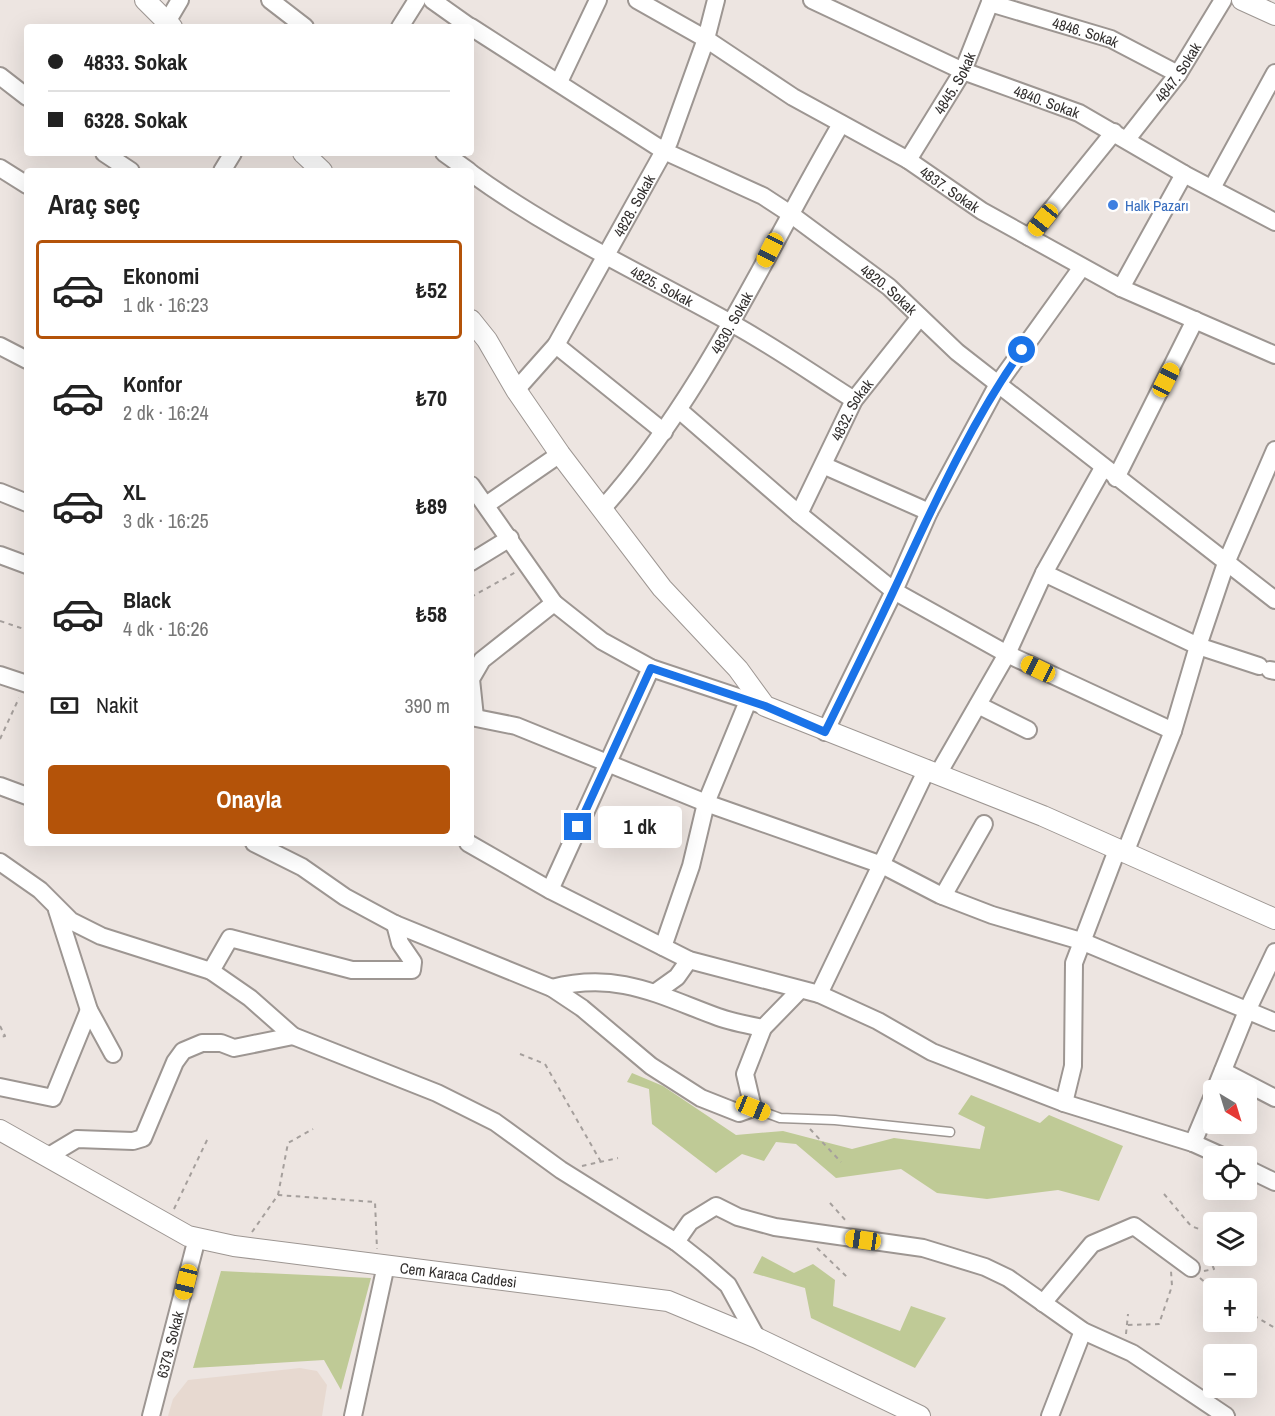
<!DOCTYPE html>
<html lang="tr">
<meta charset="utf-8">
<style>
:root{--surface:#fff;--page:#f2f2f2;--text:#222;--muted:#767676;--line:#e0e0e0;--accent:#b45309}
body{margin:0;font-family:"Archivo Narrow",sans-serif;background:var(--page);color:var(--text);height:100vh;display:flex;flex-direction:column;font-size:22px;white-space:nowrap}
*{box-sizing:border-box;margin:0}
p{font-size:20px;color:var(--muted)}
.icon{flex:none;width:33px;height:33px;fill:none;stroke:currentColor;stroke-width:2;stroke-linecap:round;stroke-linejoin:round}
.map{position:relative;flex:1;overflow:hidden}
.drawer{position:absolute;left:24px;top:168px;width:450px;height:678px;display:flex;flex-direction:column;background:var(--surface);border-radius:6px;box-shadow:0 6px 24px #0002}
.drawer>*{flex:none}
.guide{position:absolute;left:24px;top:24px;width:450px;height:132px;border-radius:6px;box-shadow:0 6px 24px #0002;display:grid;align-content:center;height:132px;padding:0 24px;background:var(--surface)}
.needle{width:39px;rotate:142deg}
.tools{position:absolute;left:1203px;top:1080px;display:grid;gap:12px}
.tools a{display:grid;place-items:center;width:54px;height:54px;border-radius:6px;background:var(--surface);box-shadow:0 6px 24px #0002;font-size:30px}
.end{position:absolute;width:27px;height:27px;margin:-14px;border:8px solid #1a73e8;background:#fff;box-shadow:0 0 0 3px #fff}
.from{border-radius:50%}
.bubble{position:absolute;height:42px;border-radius:6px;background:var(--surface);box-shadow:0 6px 24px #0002;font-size:20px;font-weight:700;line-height:42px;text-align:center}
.car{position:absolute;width:18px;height:36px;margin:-18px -9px;border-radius:8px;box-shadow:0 0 4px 2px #0007;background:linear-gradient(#f5c518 24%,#345 0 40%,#f5c518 0 76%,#345 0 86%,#f5c518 0)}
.guide b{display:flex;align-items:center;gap:21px;height:57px;font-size:22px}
.guide b+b{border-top:2px solid var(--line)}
.guide i{width:15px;height:15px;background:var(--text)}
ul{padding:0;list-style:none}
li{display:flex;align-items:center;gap:18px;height:99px;margin:0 12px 9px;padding:0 12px;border:3px solid transparent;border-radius:6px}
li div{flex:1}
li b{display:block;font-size:22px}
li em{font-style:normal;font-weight:700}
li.active{border-color:var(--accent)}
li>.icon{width:54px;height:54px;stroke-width:1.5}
h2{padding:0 24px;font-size:27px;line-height:72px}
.pay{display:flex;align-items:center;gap:15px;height:66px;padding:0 24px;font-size:22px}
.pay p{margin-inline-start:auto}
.cta{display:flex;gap:12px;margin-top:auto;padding:12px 24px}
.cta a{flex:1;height:69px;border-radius:6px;background:var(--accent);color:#fff;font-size:24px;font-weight:700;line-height:69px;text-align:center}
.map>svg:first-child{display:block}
.built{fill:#e7d9d0}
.green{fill:#bfca96}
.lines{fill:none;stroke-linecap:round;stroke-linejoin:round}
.service-casing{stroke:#9d9692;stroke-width:11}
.minor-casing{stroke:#9d9692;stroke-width:20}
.tertiary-casing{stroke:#9d9692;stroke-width:22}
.path{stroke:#a59f9c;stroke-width:2;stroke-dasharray:4.5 4.5;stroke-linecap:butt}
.service{stroke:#fff;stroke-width:8}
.minor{stroke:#fff;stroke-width:16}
.tertiary{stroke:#fff;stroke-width:20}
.route{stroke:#1a73e8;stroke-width:8}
.shop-dot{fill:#3f7fe0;stroke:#fff;stroke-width:2}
.labels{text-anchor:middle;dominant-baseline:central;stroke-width:5;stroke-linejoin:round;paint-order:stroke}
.street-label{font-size:15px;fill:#322f2e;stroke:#fff}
.shop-label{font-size:15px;fill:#366cbe;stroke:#fff;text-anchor:start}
</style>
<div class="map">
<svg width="1275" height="1416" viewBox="0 0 1275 1416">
<rect width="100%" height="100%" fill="#ede5e1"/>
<path class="built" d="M 300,1368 L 317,1371 L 327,1385 L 322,1416 L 168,1416 L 173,1399 L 188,1380 Z"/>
<g class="green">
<path d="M 632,1073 L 663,1086 L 736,1135 L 783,1131 L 852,1149 L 894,1138 L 980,1149 L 985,1127 L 958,1114 L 971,1095 L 1040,1123 L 1049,1115 L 1123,1146 L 1099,1201 L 1058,1190 L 987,1199 L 937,1193 L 901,1169 L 836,1178 L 796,1144 L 776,1142 L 764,1161 L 742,1154 L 716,1173 L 652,1124 L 649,1089 L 627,1082 Z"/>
<path d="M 762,1256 L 794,1273 L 813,1264 L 835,1280 L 833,1306 L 900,1331 L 911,1306 L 946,1318 L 915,1368 L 811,1318 L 805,1288 L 753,1273 Z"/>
<path d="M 221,1271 L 371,1278 L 341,1390 L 324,1360 L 193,1368 Z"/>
</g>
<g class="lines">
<g class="service-casing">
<path id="service" d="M 753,1108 L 780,1118 L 835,1120 L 950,1132"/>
</g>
<g class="minor-casing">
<g id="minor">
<path d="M 270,0 L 305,27"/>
<path d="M 432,0 L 470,27"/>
<path id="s1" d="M 637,0 L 706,39 L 793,97 L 908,160 L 982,211 L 1121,288 L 1275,355"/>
<path id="s2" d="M 812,0 L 963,71 L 1079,113 L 1184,174 L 1275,222"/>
<path id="s3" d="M 990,3 L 1111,39 L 1178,74"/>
<path d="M 167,22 L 180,0"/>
<path d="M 400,27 L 417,0"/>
<path id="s4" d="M 471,27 L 664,151 L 763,196 L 789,213 L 889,287 L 957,352 L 1275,600"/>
<path d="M 0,76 L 27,97"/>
<path d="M 559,82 L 598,0"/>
<path id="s5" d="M 1127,139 L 1178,74 L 1223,0"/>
<path d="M 104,153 L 131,171"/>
<path d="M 444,153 L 469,171"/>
<path id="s6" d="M 908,160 L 963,71 L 991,0"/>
<path d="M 0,168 L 27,185"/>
<path d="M 222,171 L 233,153"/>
<path id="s7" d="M 471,173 C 552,232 643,274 731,323 C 773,346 813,374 854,400"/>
<path d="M 1212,188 L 1275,73"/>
<path d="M 1029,237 L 1114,132"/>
<path d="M 1121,288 L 1184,174"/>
<path d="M 556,345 L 664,432"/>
<path d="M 0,346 L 27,360"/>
<path id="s8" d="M 516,390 L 556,345 L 669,142 L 706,39 L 716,0"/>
<path d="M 679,410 L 799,514 L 894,591 L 1007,654 L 1173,731"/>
<path d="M 825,466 L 929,512"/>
<path d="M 1116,478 L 1195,320"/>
<path d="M 471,485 L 554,603 L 602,641 L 651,668 L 765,706"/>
<path d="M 0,492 L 27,503"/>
<path d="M 486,505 L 560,454"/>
<path id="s9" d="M 603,508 C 704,395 765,254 841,124"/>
<path id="s10" d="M 799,514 L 854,400 L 920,317"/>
<path d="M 0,555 L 27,565"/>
<path d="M 471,562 L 510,538"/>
<path d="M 1044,573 L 1198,646 L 1259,666"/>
<path d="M 1270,670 L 1275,671"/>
<path d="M 0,675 L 27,684"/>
<path d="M 978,705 L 1028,730"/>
<path d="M 471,717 L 516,726 L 706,803 L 882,865 L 940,895 L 992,915 L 1081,941 L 1275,1022"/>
<path d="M 475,717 L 471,679 L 482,660 L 554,603"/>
<path d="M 825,732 L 894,591 L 929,512 L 998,384 L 1082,267"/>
<path d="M 938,774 L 1007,654 L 1044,573 L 1103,468"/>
<path d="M 0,786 L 27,796"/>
<path d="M 254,843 L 302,867 L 345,897 L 395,924 L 552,988 L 582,1008 L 651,1066 L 701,1098 L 739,1113 L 753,1108 L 745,1074 L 763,1028 L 800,990"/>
<path d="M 468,843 L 550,890 L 689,960 L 819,994 L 878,1021 L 932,1052 L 1064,1103 L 1193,1143 L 1222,1156"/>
<path d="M 1125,853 L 1173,731 L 1198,646 L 1226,563 L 1275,450"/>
<path d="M 0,862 L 40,890 L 71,921 L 101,936 L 211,971 L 250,998 L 293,1036 L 437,1093 L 495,1122 L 561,1170 L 676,1242 L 704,1264 L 728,1285 L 757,1338"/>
<path d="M 550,890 L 651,668"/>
<path d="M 943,896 L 984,824"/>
<path d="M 57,910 L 89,1010 L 113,1054"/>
<path d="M 663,947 L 691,866 L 706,803 L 748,701"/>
<path d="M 211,971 L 230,938 L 352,970 L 412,970 L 413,962 L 400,943 L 395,924"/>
<path d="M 552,988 C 618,971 658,995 718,1017 C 732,1022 748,1025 763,1028"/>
<path d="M 656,992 L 677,977 L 689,960"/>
<path d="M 819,994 L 927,769"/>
<path d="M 1223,1071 L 1275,1098"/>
<path d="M 0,1087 L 53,1098 L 89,1010"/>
<path d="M 1215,1090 L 1247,1011 L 1275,952"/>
<path d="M 1064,1103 L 1073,1066 L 1074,963 L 1117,850"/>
<path d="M 1193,1143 L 1214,1093"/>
<path d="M 47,1157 L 77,1139 L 133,1141 L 143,1138 L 175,1062 L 183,1051 L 202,1043 L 221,1043 L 234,1048 L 293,1036"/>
<path d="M 1246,1168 L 1275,1182"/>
<path d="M 676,1242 L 690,1222 L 716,1206 L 738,1217 L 775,1227 L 923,1248 L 985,1267 L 1008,1278 L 1083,1331 L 1132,1353 L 1226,1416"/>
<path d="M 1043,1303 L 1092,1244 L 1134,1226 L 1191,1268"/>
<path id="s11" d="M 151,1416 L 197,1238"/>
<path d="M 353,1416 L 386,1265"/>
<path d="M 1050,1416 L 1083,1331"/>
</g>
</g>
<g class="tertiary-casing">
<g id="tertiary">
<path d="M 145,0 L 172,27"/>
<path d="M 1242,0 L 1275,15"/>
<path d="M 303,153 L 322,171"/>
<path d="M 471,320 L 487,340 L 516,390 L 560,454 L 662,588 L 738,669 L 765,706 L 1043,816 L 1275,919"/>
<path id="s12" d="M 0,1130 L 188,1236 L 234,1246 L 668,1301 L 757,1338 L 920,1416"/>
</g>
</g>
<g class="path">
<path d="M 27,296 L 27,298"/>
<path d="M 471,597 L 516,572"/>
<path d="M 0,621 L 27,630"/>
<path d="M 0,739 L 19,698"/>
<path d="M 0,1026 L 5,1036 L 0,1037"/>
<path d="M 520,1054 L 545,1064 L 601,1162"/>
<path d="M 810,1129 L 841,1162"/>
<path d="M 582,1166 L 618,1158"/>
<path d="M 1164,1194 L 1191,1226 L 1199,1229"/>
<path d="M 278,1195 L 288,1143 L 313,1129"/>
<path d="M 830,1203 L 847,1222"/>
<path d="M 174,1209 L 209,1136"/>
<path d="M 1246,1230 L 1250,1232"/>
<path d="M 252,1232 L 278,1195 L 375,1202 L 377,1249"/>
<path d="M 817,1248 L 847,1277"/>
<path d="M 1204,1271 L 1214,1269 L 1207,1253 L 1214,1248"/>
<path d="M 1200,1278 L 1214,1290"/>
<path d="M 1246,1311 L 1275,1328"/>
<path d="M 1128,1325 L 1159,1324 L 1172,1286 L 1171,1271"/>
<path d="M 1126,1334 L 1128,1314"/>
</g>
<use href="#service" class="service"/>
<use href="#minor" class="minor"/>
<use href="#tertiary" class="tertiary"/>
</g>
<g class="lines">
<path class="route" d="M 578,827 L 651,668 L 765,706 L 825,732 C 848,685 871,639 893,592 C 932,509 969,425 1022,350"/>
</g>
<circle class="shop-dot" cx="1113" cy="205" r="6"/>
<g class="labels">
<g class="street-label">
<text stroke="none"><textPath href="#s3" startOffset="100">4846. Sokak</textPath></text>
<text stroke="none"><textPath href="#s5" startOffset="84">4847. Sokak</textPath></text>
<text stroke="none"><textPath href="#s6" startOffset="90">4845. Sokak</textPath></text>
<text stroke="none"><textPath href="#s2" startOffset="256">4840. Sokak</textPath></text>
<text stroke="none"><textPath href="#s1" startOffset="366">4837. Sokak</textPath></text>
<text stroke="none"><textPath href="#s8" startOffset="220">4828. Sokak</textPath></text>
<text stroke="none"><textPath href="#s7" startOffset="222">4825. Sokak</textPath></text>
<text stroke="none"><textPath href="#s4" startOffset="495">4820. Sokak</textPath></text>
<text stroke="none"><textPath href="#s9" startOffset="226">4830. Sokak</textPath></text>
<text stroke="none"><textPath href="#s10" startOffset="117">4832. Sokak</textPath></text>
<text stroke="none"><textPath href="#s12" startOffset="489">Cem Karaca Caddesi</textPath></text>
<text stroke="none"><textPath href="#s11" startOffset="74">6379. Sokak</textPath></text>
</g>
<g class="shop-label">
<text x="1125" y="205">Halk Pazarı</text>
</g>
</g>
</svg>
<div class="tools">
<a><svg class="needle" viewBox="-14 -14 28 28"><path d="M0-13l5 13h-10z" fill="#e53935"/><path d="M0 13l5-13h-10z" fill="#767676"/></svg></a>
<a><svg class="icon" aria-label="locate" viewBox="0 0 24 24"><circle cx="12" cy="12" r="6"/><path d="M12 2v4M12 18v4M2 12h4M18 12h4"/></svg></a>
<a><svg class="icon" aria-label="layers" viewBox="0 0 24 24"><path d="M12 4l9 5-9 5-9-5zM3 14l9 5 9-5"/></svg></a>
<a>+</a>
<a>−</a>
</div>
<i class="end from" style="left:1022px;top:350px"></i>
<i class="end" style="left:578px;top:827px"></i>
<div class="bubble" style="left:598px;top:806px;width:84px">1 dk</div>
<i class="car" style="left:1043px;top:220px;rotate:219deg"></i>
<i class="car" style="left:770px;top:250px;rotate:207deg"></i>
<i class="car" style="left:1166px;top:380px;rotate:27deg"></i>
<i class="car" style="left:1038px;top:669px;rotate:296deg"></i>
<i class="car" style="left:753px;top:1108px;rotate:112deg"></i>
<i class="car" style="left:863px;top:1240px;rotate:278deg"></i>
<i class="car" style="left:186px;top:1282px;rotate:194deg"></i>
<div class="guide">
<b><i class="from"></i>4833. Sokak</b>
<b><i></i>6328. Sokak</b>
</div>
<section class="drawer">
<h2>Araç seç</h2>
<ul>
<li class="active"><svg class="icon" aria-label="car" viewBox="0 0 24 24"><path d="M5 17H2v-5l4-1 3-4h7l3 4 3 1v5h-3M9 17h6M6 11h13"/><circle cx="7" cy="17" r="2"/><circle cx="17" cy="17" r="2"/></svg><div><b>Ekonomi</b><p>1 dk · 16:23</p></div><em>₺52</em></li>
<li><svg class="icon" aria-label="car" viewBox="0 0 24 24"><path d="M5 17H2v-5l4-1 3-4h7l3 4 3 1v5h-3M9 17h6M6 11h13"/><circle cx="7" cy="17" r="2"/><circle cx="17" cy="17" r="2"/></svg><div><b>Konfor</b><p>2 dk · 16:24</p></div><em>₺70</em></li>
<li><svg class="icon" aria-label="car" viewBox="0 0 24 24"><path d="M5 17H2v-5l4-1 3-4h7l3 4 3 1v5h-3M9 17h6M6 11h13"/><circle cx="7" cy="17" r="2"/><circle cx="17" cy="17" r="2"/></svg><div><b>XL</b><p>3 dk · 16:25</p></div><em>₺89</em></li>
<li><svg class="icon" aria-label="car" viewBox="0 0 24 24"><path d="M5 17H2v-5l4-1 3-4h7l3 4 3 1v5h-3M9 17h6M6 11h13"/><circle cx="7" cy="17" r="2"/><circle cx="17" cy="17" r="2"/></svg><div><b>Black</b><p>4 dk · 16:26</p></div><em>₺58</em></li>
</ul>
<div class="pay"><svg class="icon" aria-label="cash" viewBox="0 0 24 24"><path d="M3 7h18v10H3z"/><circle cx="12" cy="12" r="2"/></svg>Nakit<p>390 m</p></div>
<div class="cta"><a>Onayla</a></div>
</section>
</div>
